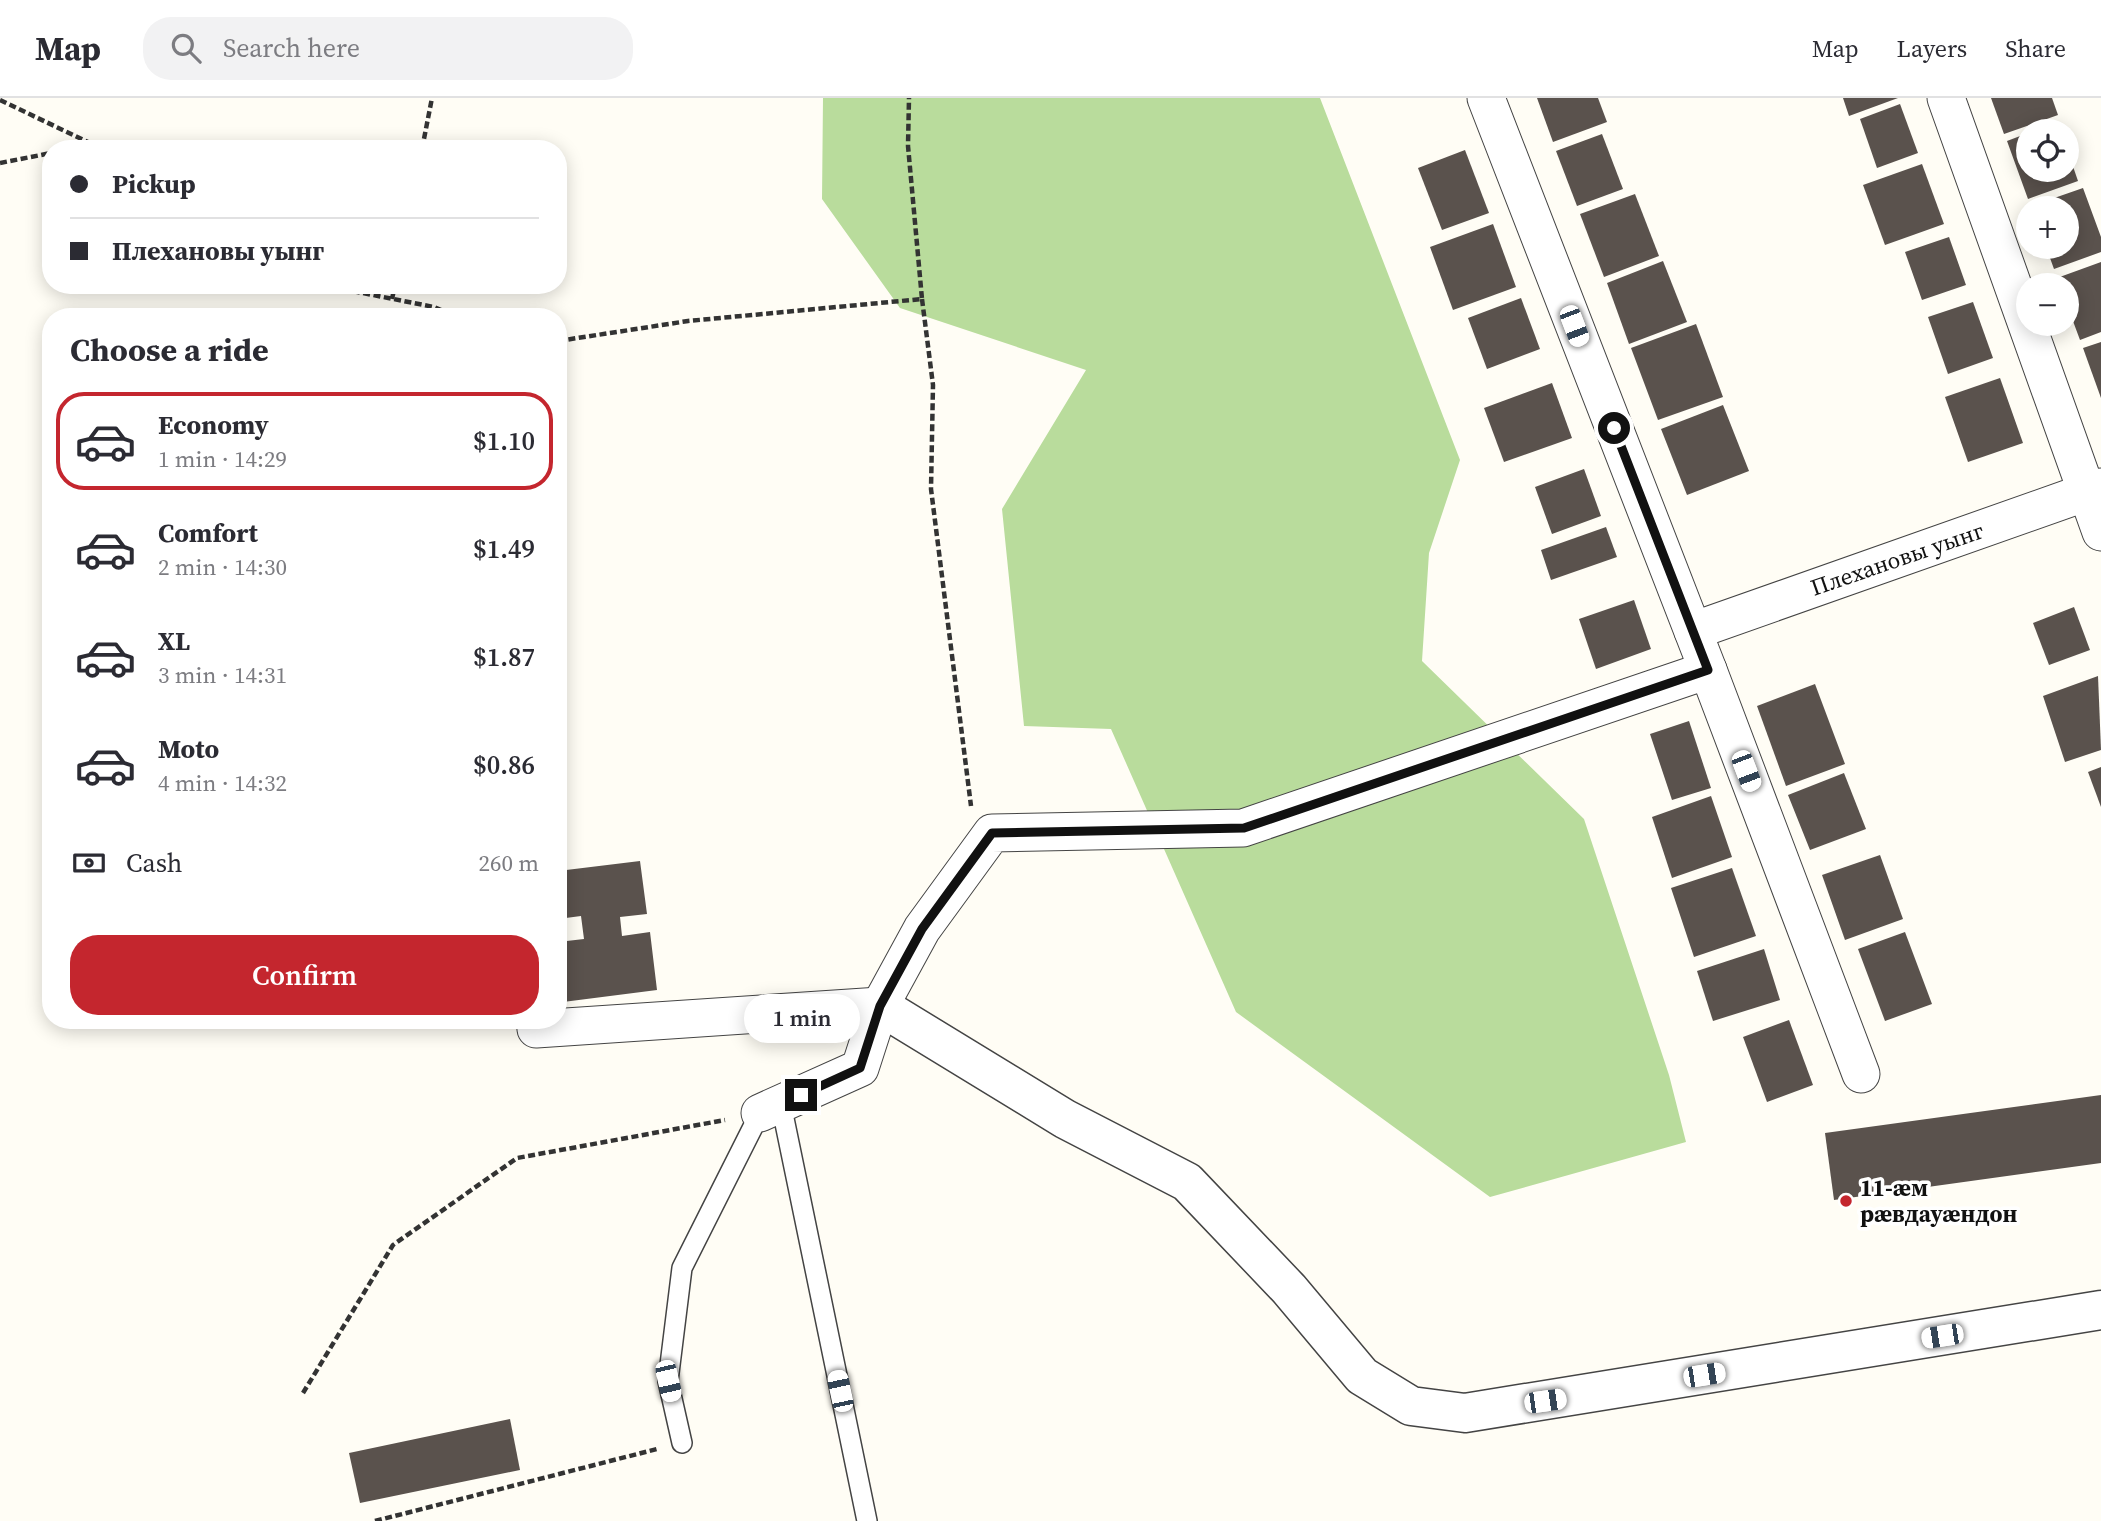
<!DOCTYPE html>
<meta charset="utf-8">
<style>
:root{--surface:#fff;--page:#f2f2f3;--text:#2b2b33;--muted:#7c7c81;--line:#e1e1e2;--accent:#c4262e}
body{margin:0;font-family:"Source Serif 4",serif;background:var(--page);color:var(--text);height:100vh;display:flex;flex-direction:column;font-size:26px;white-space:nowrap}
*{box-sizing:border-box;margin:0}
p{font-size:23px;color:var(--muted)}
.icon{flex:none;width:38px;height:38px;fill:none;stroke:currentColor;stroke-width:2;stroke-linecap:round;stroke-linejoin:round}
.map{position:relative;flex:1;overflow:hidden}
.panel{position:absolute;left:42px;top:210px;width:525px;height:721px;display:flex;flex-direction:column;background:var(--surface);border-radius:28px;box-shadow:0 4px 18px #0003}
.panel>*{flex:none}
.hud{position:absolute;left:42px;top:42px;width:525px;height:154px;border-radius:28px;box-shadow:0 4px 18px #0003;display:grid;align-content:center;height:154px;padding:0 28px;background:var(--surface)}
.controls{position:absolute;left:2016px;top:21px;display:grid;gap:14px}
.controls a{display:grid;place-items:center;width:63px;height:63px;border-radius:50%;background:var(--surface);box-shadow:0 4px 18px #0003;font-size:35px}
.end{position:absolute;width:32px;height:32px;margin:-16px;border:9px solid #111;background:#fff;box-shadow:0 0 0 4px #fff}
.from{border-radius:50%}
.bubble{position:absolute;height:49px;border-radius:24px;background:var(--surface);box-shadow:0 4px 18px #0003;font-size:23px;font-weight:600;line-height:49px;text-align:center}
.car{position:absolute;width:21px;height:42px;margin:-21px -10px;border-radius:9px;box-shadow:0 0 5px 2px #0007;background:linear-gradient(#fff 24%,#345 0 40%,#fff 0 76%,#345 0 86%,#fff 0)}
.hud b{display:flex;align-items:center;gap:24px;height:66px;font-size:26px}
.hud b+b{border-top:2px solid var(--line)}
.hud i{width:18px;height:18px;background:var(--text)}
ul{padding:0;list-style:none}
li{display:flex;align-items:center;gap:21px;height:98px;margin:0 14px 10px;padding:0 14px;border:4px solid transparent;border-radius:28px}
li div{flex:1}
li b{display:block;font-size:26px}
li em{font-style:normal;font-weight:600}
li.on{border-color:var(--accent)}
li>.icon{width:63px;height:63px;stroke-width:1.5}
h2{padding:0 28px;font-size:32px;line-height:84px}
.pay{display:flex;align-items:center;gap:18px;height:77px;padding:0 28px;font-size:26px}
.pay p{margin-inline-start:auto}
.action{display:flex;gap:14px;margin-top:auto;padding:14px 28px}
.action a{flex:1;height:80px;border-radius:28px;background:var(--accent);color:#fff;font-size:28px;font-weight:600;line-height:80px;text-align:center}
header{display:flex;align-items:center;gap:42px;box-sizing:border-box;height:98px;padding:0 35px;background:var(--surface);border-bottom:2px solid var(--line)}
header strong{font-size:33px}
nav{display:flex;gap:38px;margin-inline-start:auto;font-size:24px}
.search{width:490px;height:63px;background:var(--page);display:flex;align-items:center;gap:18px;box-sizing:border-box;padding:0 24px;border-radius:28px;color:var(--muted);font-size:26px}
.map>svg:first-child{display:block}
.forest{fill:#b9dc9c}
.building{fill:#5a524d}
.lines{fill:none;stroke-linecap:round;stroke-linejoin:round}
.service-casing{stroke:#444;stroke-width:22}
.minor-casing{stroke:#444;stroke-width:39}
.tertiary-casing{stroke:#444;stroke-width:41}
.path{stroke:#333;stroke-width:4.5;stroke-dasharray:7 3.5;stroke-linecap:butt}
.service{stroke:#fff;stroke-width:19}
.minor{stroke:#fff;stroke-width:37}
.tertiary{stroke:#fff;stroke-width:38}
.route{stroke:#111;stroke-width:9}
.poi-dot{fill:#c4262e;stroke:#fff;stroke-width:2.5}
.labels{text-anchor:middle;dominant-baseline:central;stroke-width:7;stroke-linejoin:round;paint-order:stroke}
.street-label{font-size:23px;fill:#111;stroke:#fff}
.poi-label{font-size:23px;font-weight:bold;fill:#111;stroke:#fff;text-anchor:start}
</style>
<header>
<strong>Map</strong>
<div class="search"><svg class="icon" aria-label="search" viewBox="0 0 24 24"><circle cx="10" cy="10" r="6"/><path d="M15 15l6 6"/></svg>Search here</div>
<nav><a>Map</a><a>Layers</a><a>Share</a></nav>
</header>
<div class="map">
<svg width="2101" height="1423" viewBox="0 0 2101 1423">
<rect width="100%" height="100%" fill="#fffdf5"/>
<path class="forest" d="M 823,0 L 1320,0 L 1460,362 L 1429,455 L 1422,563 L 1584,721 L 1669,977 L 1686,1044 L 1490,1099 L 1236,914 L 1111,631 L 1024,628 L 1002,411 L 1086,272 L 900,210 L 822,101 Z"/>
<g class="building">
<path d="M 1537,0 L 1598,0 L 1607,24 L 1553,44 Z"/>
<path d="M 1843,0 L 1898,0 L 1849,18 Z"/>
<path d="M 1991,0 L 2052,0 L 2058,17 L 2004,36 Z"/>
<path d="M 1900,6 L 1918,55 L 1877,70 L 1860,21 Z"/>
<path d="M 2058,25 L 2061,33 L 2035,33 Z"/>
<path d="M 2028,35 L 2028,72 L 2067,72 L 2067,51 L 2078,83 L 2028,101 L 2007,43 Z"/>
<path d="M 1602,36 L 1623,91 L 1577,108 L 1556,53 Z"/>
<path d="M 1465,52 L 1489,115 L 1442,132 L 1418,70 Z"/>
<path d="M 1922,66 L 1944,126 L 1885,147 L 1863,87 Z"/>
<path d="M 2083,90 L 2101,139 L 2101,154 L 2054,171 L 2046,149 L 2067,149 L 2067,110 L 2031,108 Z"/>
<path d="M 1635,96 L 1659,158 L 1604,179 L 1580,116 Z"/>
<path d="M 1493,126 L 1516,189 L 1453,212 L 1430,149 Z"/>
<path d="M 1949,139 L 1966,187 L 1922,202 L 1905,154 Z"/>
<path d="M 1663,163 L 1687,224 L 1629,246 L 1607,185 Z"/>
<path d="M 2101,164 L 2101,234 L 2080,242 L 2067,207 L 2067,187 L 2059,187 L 2057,180 Z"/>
<path d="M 1521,200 L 1540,251 L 1487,271 L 1468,220 Z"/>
<path d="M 1973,204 L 1993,260 L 1948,276 L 1928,219 Z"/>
<path d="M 1696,226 L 1723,299 L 1658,322 L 1631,250 Z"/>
<path d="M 2101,244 L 2101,300 L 2083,250 Z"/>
<path d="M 2000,280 L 2023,345 L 1968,364 L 1945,299 Z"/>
<path d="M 1552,285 L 1572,340 L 1504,364 L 1484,310 Z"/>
<path d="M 1723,307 L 1749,373 L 1687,397 L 1661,331 Z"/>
<path d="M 1584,371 L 1601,418 L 1552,436 L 1535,389 Z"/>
<path d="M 1606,429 L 1617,459 L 1551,482 L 1541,452 Z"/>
<path d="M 1634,502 L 1651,551 L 1596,571 L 1579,521 Z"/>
<path d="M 2074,509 L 2090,552 L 2049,567 L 2033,525 Z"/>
<path d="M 2098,578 L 2101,652 L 2065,664 L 2043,598 Z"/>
<path d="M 1815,586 L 1845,666 L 1786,688 L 1757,608 Z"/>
<path d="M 1689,623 L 1711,690 L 1672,702 L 1650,636 Z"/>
<path d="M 2101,669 L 2101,709 L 2088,674 Z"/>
<path d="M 1844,675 L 1866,731 L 1810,752 L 1788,697 Z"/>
<path d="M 1711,698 L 1732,759 L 1672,780 L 1652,719 Z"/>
<path d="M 1880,757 L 1903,821 L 1845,842 L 1822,777 Z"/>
<path d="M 640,763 L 647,816 L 620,819 L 622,838 L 650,834 L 657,892 L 563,904 L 558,844 L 584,841 L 581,818 L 558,821 L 558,773 Z"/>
<path d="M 1732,770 L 1756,838 L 1694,859 L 1671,790 Z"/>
<path d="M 1905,834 L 1932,906 L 1885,923 L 1858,851 Z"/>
<path d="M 1764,851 L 1780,902 L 1713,923 L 1697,873 Z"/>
<path d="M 1789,922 L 1813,987 L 1767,1004 L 1743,939 Z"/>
<path d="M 2101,997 L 2101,1065 L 1834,1102 L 1825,1035 Z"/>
<path d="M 510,1321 L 520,1372 L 360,1405 L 349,1355 Z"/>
</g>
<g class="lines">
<g class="service-casing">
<g id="service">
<path d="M 781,1006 L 867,1423"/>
<path d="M 682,1345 L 668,1283 L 682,1170 L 760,1015"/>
</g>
</g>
<g class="minor-casing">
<g id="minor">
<path d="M 1486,0 L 1708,572 L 1861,976"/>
<path d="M 1946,0 L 2101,434"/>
<path d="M 1693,533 L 2101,389"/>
<path d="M 535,922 L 536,931 L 880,908"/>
<path d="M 760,1015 L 860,970 L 880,908 L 922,831 L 992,735 L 1243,730 L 1708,572"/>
</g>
</g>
<g class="tertiary-casing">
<path id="tertiary" d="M 880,908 L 1065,1021 L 1187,1084 L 1289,1191 L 1362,1278 L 1411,1308 L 1465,1315 L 2101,1212"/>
</g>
<g class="path">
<path d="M 0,2 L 90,45"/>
<path d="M 67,51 L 90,45 L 100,51"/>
<path d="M 422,51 L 432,0"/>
<path d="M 0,65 L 51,55"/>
<path d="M 322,187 L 434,209 L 457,219"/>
<path d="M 392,201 L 395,187"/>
<path d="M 922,201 L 933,287 L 931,391 L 971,708"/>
<path d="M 558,243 L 688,223 L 922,201 L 908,48 L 909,0"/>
<path d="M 303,1295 L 393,1147 L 517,1060 L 725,1022"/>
<path d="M 375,1423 L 657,1351"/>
</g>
<use href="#service" class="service"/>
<use href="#minor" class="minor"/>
<use href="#tertiary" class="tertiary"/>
</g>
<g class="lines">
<path class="route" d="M 801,997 L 860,970 L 880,908 L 922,831 L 992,735 L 1244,730 L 1708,572 L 1614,330"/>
</g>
<circle class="poi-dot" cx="1846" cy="1103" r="7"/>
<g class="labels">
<g class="street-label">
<text transform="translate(1897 461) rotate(-19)">Плехановы уынг</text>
</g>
<g class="poi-label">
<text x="1860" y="1090">11-æм<tspan x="1860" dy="26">рӕвдауӕндон</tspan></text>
</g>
</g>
</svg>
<div class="controls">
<a><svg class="icon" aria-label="locate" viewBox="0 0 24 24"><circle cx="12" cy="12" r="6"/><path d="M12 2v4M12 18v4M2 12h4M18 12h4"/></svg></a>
<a>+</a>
<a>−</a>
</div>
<i class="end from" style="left:1614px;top:330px"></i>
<i class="end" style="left:801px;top:997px"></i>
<div class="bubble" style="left:744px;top:896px;width:116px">1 min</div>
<i class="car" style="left:1574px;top:228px;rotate:159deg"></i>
<i class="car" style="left:1746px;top:673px;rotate:159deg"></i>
<i class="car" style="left:1942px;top:1238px;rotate:261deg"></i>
<i class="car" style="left:1704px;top:1277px;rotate:81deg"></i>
<i class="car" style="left:668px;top:1283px;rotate:167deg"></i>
<i class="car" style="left:840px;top:1293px;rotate:348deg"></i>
<i class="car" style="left:1545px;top:1303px;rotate:82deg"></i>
<div class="hud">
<b><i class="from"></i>Pickup</b>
<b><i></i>Плехановы уынг</b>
</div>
<section class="panel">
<h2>Choose a ride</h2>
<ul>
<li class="on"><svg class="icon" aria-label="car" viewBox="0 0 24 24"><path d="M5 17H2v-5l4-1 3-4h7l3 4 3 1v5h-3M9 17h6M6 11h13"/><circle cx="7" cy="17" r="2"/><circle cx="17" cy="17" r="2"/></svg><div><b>Economy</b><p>1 min · 14:29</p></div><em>$1.10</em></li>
<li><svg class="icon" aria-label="car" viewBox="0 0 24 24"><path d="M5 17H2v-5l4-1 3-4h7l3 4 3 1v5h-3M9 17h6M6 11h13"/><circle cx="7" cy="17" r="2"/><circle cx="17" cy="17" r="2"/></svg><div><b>Comfort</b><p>2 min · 14:30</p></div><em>$1.49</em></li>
<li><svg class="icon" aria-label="car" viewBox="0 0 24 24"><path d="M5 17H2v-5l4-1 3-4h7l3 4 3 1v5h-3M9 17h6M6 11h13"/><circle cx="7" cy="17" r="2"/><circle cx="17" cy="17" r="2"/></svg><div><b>XL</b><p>3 min · 14:31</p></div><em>$1.87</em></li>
<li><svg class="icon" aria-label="car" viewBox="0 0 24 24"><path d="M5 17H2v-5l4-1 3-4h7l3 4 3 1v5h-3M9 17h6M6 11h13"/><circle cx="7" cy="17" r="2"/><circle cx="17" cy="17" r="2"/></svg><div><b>Moto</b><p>4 min · 14:32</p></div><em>$0.86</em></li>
</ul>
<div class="pay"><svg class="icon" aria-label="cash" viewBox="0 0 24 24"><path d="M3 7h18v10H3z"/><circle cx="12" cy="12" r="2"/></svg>Cash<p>260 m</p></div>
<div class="action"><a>Confirm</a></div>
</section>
</div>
